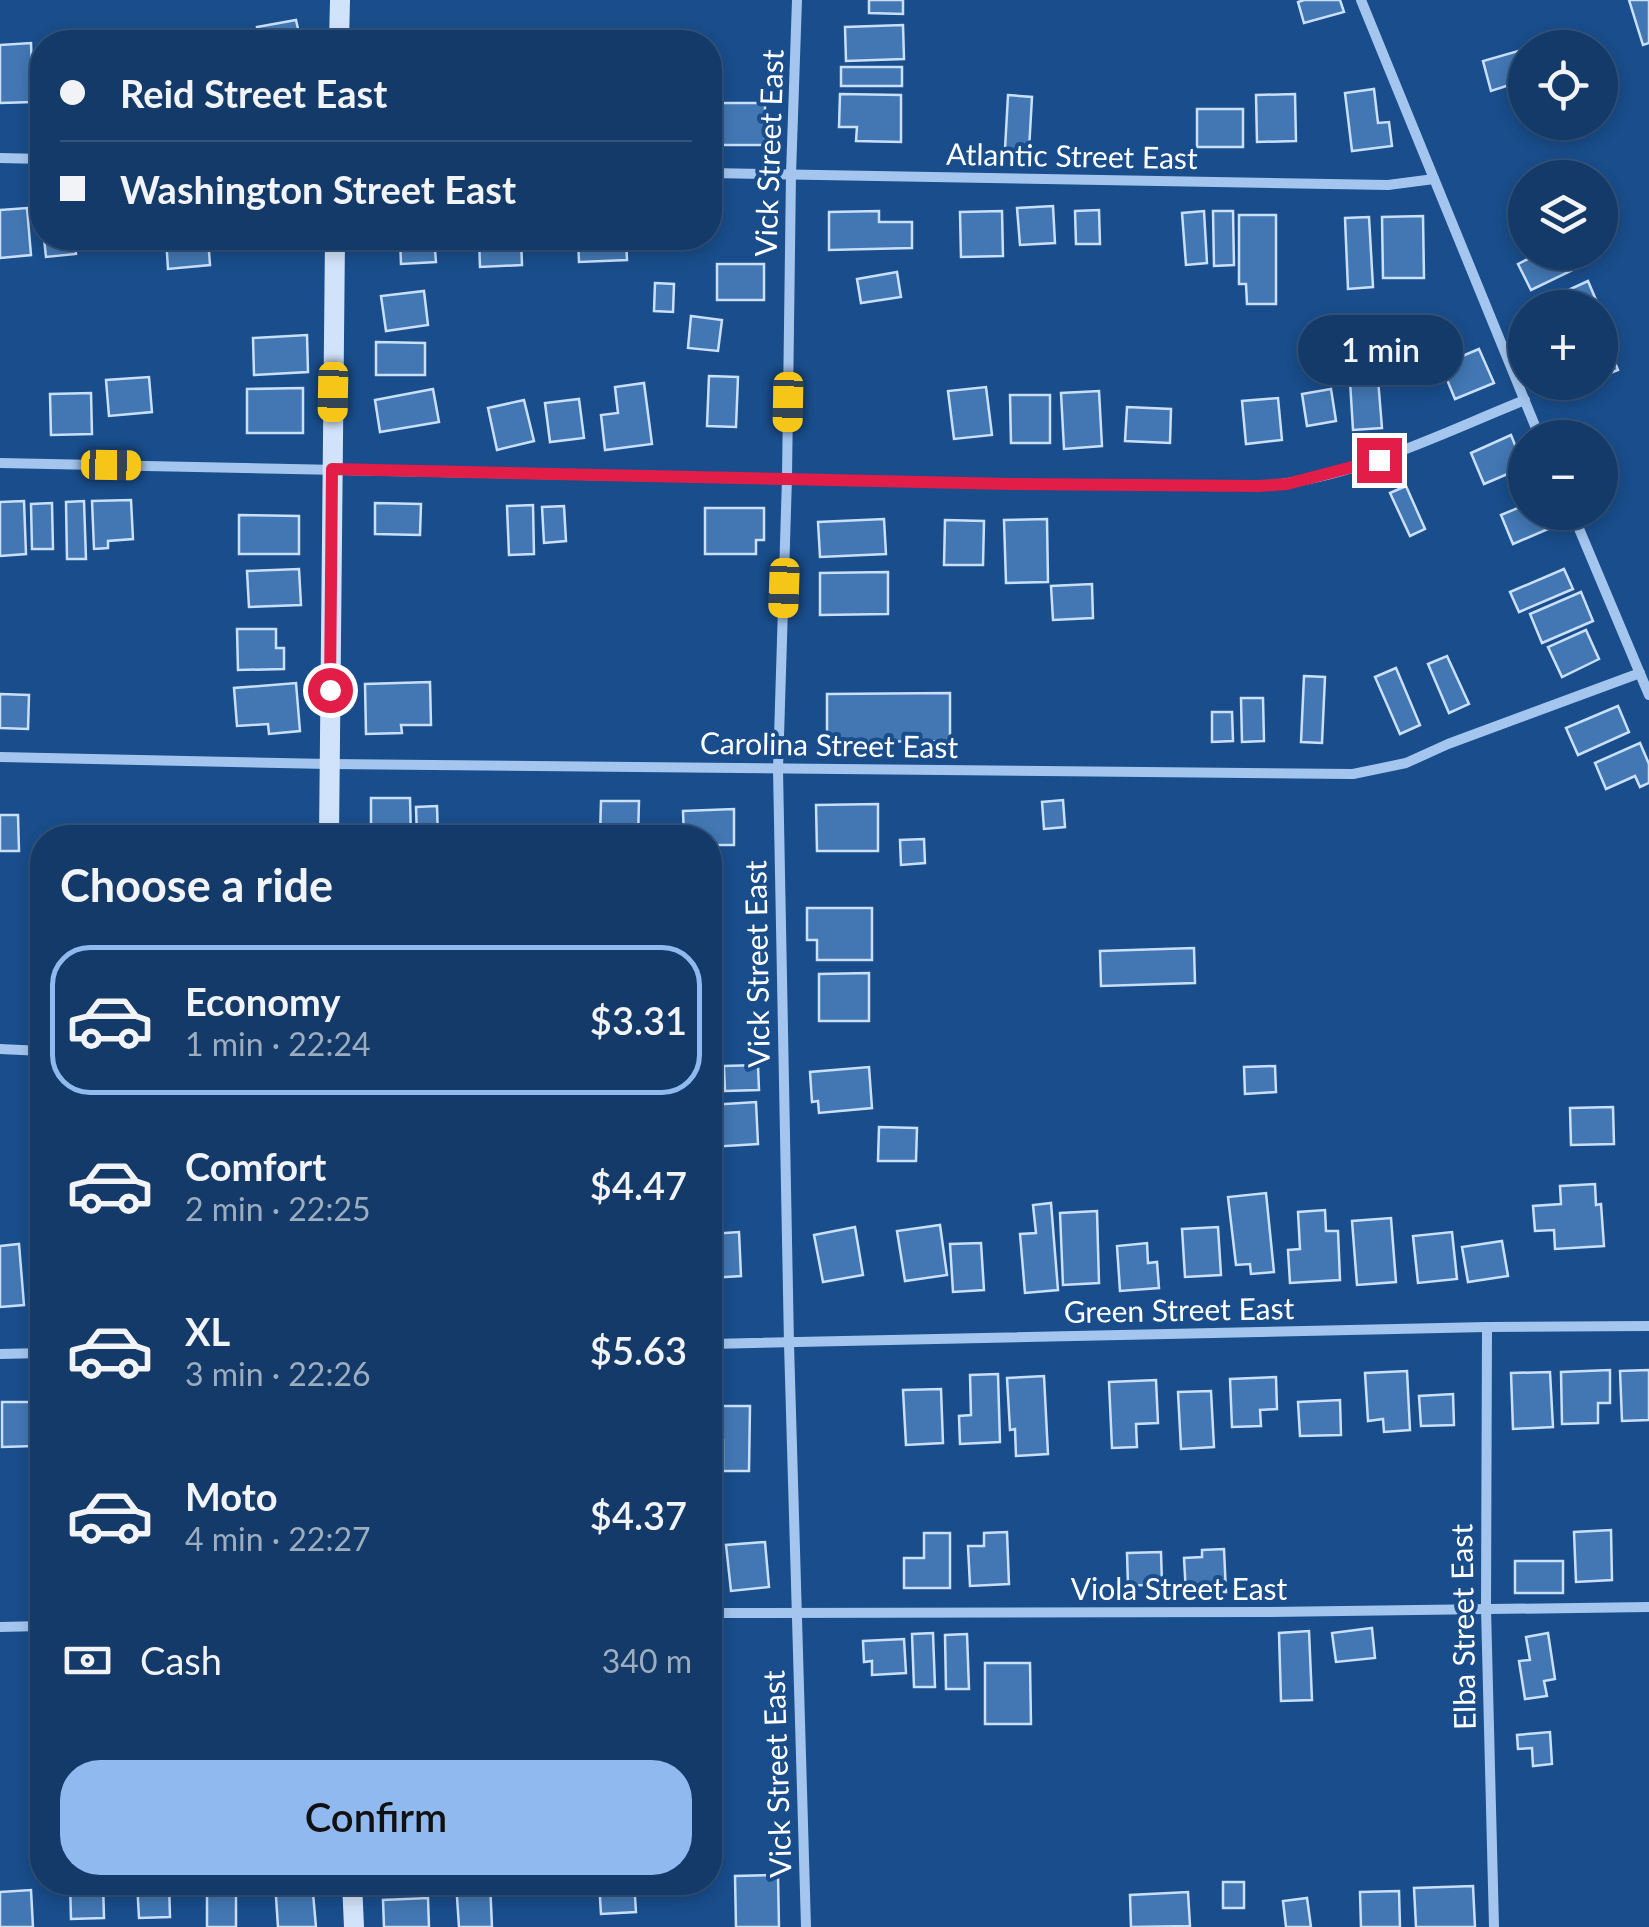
<!DOCTYPE html>
<meta charset="utf-8">
<style>
:root{--surface:#133a68;--page:#1c416e;--text:#f1f3f6;--muted:#9dadc0;--line:#32547c;--accent:#90b9f0}
body{margin:0;font-family:Lato,sans-serif;background:var(--page);color:var(--text);height:100vh;display:flex;flex-direction:column;font-size:38px;white-space:nowrap}
*{box-sizing:border-box;margin:0}
p{font-size:32px;color:var(--muted)}
.icon{flex:none;width:55px;height:55px;fill:none;stroke:currentColor;stroke-width:2;stroke-linecap:round;stroke-linejoin:round}
.map{position:relative;flex:1;overflow:hidden}
.details{position:absolute;left:30px;top:825px;width:692px;height:1070px;display:flex;flex-direction:column;background:var(--surface);border-radius:40px;box-shadow:0 5px 15px #0003,0 0 0 2px var(--line)}
.details>*{flex:none}
.guide{position:absolute;left:30px;top:30px;width:692px;height:220px;border-radius:40px;box-shadow:0 5px 15px #0003,0 0 0 2px var(--line);display:grid;align-content:center;height:220px;padding:0 30px;background:var(--surface)}
.buttons{position:absolute;left:1508px;top:30px;display:grid;gap:20px}
.buttons a{display:grid;place-items:center;width:110px;height:110px;border-radius:50%;background:var(--surface);box-shadow:0 5px 15px #0003,0 0 0 2px var(--line);font-size:50px}
.end{position:absolute;width:45px;height:45px;margin:-22px;border:12px solid #e11d48;background:#fff;box-shadow:0 0 0 5px #fff}
.from{border-radius:50%}
.bubble{position:absolute;height:70px;border-radius:35px;background:var(--surface);box-shadow:0 5px 15px #0003,0 0 0 2px var(--line);font-size:32px;font-weight:600;line-height:70px;text-align:center}
.car{position:absolute;width:30px;height:60px;margin:-30px -15px;border-radius:12px;box-shadow:0 0 8px 2px #0007;background:linear-gradient(#f5c518 24%,#345 0 40%,#f5c518 0 76%,#345 0 86%,#f5c518 0)}
.guide b{display:flex;align-items:center;gap:35px;height:95px;font-size:38px}
.guide b+b{border-top:2px solid var(--line)}
.guide i{width:25px;height:25px;background:var(--text)}
ul{padding:0;list-style:none}
li{display:flex;align-items:center;gap:30px;height:150px;margin:0 20px 15px;padding:0 10px;border:5px solid transparent;border-radius:40px}
li div{flex:1}
li b{display:block;font-size:38px}
li em{font-style:normal;font-weight:600}
li.selected{border-color:var(--accent)}
li>.icon{width:90px;height:90px;stroke-width:1.5}
h2{padding:0 30px;font-size:45px;line-height:120px}
.pay{display:flex;align-items:center;gap:25px;height:110px;padding:0 30px;font-size:38px}
.pay p{margin-inline-start:auto}
.button{display:flex;gap:20px;margin-top:auto;padding:20px 30px}
.button a{flex:1;height:115px;border-radius:40px;background:var(--accent);color:#111;font-size:40px;font-weight:600;line-height:115px;text-align:center}
.map>svg:first-child{display:block}
.building{fill:#4277b3;stroke:#cae0fa;stroke-width:2.5}
.lines{fill:none;stroke-linecap:round;stroke-linejoin:round}
.street{stroke:#a4c6ee;stroke-width:10}
.secondary{stroke:#d1e3fa;stroke-width:20}
.route{stroke:#e11d48;stroke-width:12}
.labels{text-anchor:middle;dominant-baseline:central;stroke-width:8;stroke-linejoin:round;paint-order:stroke}
.street-label{font-size:30px;fill:#fff;stroke:#194d8b}
</style>
<div class="map">
<svg width="1649" height="1927" viewBox="0 0 1649 1927">
<rect width="100%" height="100%" fill="#194d8b"/>
<g class="building">
<path d="M 869,0 L 903,0 L 903,14 L 869,13 Z"/>
<path d="M 1304,0 L 1340,0 L 1344,12 L 1304,23 L 1298,2 Z"/>
<path d="M 1629,0 L 1649,0 L 1649,43 L 1643,45 Z"/>
<path d="M 296,20 L 301,42 L 260,42 L 257,27 Z"/>
<path d="M 903,25 L 904,59 L 846,61 L 845,27 Z"/>
<path d="M 1575,34 L 1579,48 L 1529,48 Z"/>
<path d="M 31,43 L 33,102 L 0,103 L 0,45 Z"/>
<path d="M 1525,49 L 1525,80 L 1491,91 L 1483,61 Z"/>
<rect x="841" y="67" width="61" height="19"/>
<path d="M 1374,89 L 1378,123 L 1389,122 L 1392,146 L 1352,151 L 1345,93 Z"/>
<path d="M 840,94 L 901,95 L 901,142 L 856,141 L 857,127 L 839,127 Z"/>
<path d="M 1295,94 L 1296,141 L 1257,142 L 1256,95 Z"/>
<path d="M 1008,95 L 1032,97 L 1029,150 L 1005,149 Z"/>
<rect x="710" y="103" width="55" height="42"/>
<rect x="1197" y="109" width="46" height="38"/>
<path d="M 1053,206 L 1055,243 L 1020,245 L 1017,208 Z"/>
<path d="M 27,208 L 31,255 L 0,258 L 0,210 Z"/>
<path d="M 1099,210 L 1100,244 L 1076,244 L 1075,211 Z"/>
<path d="M 879,211 L 879,222 L 912,222 L 912,248 L 829,250 L 829,212 Z"/>
<path d="M 1002,211 L 1003,256 L 961,257 L 960,212 Z"/>
<path d="M 1204,211 L 1207,263 L 1186,265 L 1182,213 Z"/>
<path d="M 1213,211 L 1233,211 L 1234,265 L 1214,266 Z"/>
<path d="M 1239,215 L 1276,215 L 1276,304 L 1247,304 L 1246,284 L 1239,284 Z"/>
<path d="M 1423,216 L 1424,278 L 1383,278 L 1382,217 Z"/>
<path d="M 1369,217 L 1373,287 L 1348,289 L 1345,218 Z"/>
<path d="M 44,238 L 74,238 L 76,254 L 46,257 Z"/>
<path d="M 166,238 L 208,238 L 210,265 L 168,269 Z"/>
<path d="M 400,238 L 434,238 L 436,262 L 401,264 Z"/>
<path d="M 479,238 L 521,238 L 522,265 L 480,267 Z"/>
<path d="M 578,238 L 626,238 L 627,260 L 579,262 Z"/>
<path d="M 1542,252 L 1570,252 L 1577,268 L 1531,290 L 1518,264 Z"/>
<rect x="717" y="264" width="47" height="36"/>
<path d="M 897,272 L 901,297 L 861,303 L 857,279 Z"/>
<path d="M 1588,281 L 1596,300 L 1579,308 L 1529,308 Z"/>
<path d="M 655,283 L 674,284 L 673,312 L 654,311 Z"/>
<path d="M 424,291 L 428,325 L 386,331 L 381,296 Z"/>
<path d="M 691,316 L 722,320 L 718,351 L 688,348 Z"/>
<path d="M 307,335 L 308,372 L 254,375 L 253,338 Z"/>
<path d="M 376,342 L 425,343 L 425,375 L 376,375 Z"/>
<path d="M 1479,349 L 1494,383 L 1455,399 L 1441,365 Z"/>
<path d="M 1610,350 L 1618,370 L 1600,377 L 1600,354 Z"/>
<path d="M 709,376 L 738,377 L 736,427 L 707,426 Z"/>
<path d="M 149,377 L 152,412 L 109,416 L 106,380 Z"/>
<path d="M 1378,379 L 1382,428 L 1353,430 L 1350,381 Z"/>
<path d="M 644,383 L 652,444 L 605,450 L 601,415 L 618,413 L 615,387 Z"/>
<path d="M 986,387 L 992,435 L 954,439 L 948,391 Z"/>
<path d="M 303,388 L 303,433 L 247,433 L 247,389 Z"/>
<path d="M 433,389 L 439,422 L 380,432 L 375,400 Z"/>
<path d="M 1331,389 L 1336,421 L 1307,426 L 1302,394 Z"/>
<path d="M 1099,391 L 1102,446 L 1064,449 L 1061,393 Z"/>
<path d="M 91,393 L 92,434 L 51,435 L 50,394 Z"/>
<path d="M 1010,395 L 1050,395 L 1050,443 L 1011,443 Z"/>
<path d="M 1278,398 L 1282,440 L 1246,444 L 1242,401 Z"/>
<path d="M 579,399 L 584,438 L 550,442 L 545,403 Z"/>
<path d="M 524,400 L 534,441 L 497,450 L 488,408 Z"/>
<path d="M 1127,407 L 1171,409 L 1170,443 L 1125,441 Z"/>
<path d="M 1511,435 L 1524,467 L 1484,484 L 1471,453 Z"/>
<path d="M 1406,486 L 1425,529 L 1410,536 L 1390,493 Z"/>
<path d="M 131,500 L 133,539 L 108,541 L 108,548 L 94,549 L 92,501 Z"/>
<path d="M 24,501 L 26,554 L 0,556 L 0,502 Z"/>
<path d="M 84,501 L 86,559 L 67,559 L 66,502 Z"/>
<path d="M 52,503 L 53,549 L 32,549 L 31,504 Z"/>
<path d="M 375,503 L 421,504 L 420,535 L 375,534 Z"/>
<path d="M 533,505 L 534,554 L 509,555 L 507,506 Z"/>
<path d="M 1525,505 L 1525,512 L 1541,512 L 1548,529 L 1513,544 L 1501,515 Z"/>
<path d="M 564,506 L 566,541 L 544,543 L 542,507 Z"/>
<path d="M 705,508 L 764,508 L 764,540 L 756,540 L 756,554 L 705,554 Z"/>
<path d="M 239,515 L 299,516 L 299,554 L 239,554 Z"/>
<path d="M 884,519 L 886,554 L 820,557 L 818,522 Z"/>
<path d="M 1047,519 L 1048,582 L 1006,583 L 1004,520 Z"/>
<path d="M 945,520 L 984,521 L 983,565 L 944,565 Z"/>
<path d="M 299,569 L 301,605 L 249,607 L 247,571 Z"/>
<path d="M 1564,569 L 1573,589 L 1519,612 L 1510,592 Z"/>
<path d="M 888,572 L 888,614 L 820,615 L 820,573 Z"/>
<path d="M 1092,584 L 1093,618 L 1053,620 L 1051,586 Z"/>
<path d="M 1581,592 L 1593,621 L 1542,643 L 1530,614 Z"/>
<path d="M 237,629 L 276,629 L 276,648 L 284,648 L 284,669 L 238,670 Z"/>
<path d="M 1586,630 L 1599,659 L 1562,677 L 1548,647 Z"/>
<path d="M 1447,656 L 1469,704 L 1449,713 L 1428,664 Z"/>
<path d="M 1396,668 L 1420,725 L 1400,734 L 1375,677 Z"/>
<path d="M 1304,676 L 1325,677 L 1322,743 L 1301,742 Z"/>
<path d="M 430,682 L 431,725 L 401,725 L 402,733 L 366,734 L 365,684 Z"/>
<path d="M 296,683 L 300,731 L 269,734 L 268,724 L 237,726 L 234,688 Z"/>
<path d="M 950,693 L 950,741 L 827,742 L 827,694 Z"/>
<path d="M 0,694 L 29,695 L 28,729 L 0,728 Z"/>
<path d="M 1241,698 L 1263,698 L 1264,741 L 1242,742 Z"/>
<path d="M 1618,706 L 1629,732 L 1578,755 L 1566,728 Z"/>
<path d="M 1212,712 L 1232,712 L 1233,741 L 1212,742 Z"/>
<path d="M 1640,743 L 1649,764 L 1649,783 L 1640,787 L 1635,776 L 1606,789 L 1595,763 Z"/>
<path d="M 371,798 L 410,798 L 411,838 L 371,838 Z"/>
<path d="M 1063,800 L 1065,827 L 1044,829 L 1042,802 Z"/>
<path d="M 601,801 L 639,801 L 638,838 L 600,838 Z"/>
<path d="M 878,804 L 878,851 L 817,851 L 816,805 Z"/>
<path d="M 437,806 L 438,838 L 417,838 L 416,807 Z"/>
<path d="M 734,809 L 734,845 L 710,845 L 710,838 L 684,838 L 683,811 Z"/>
<path d="M 0,815 L 18,815 L 19,851 L 0,851 Z"/>
<path d="M 924,839 L 925,863 L 901,865 L 900,840 Z"/>
<path d="M 807,908 L 872,908 L 872,960 L 817,960 L 817,940 L 807,940 Z"/>
<path d="M 1194,948 L 1195,983 L 1101,986 L 1100,951 Z"/>
<path d="M 869,973 L 869,1021 L 819,1021 L 819,974 Z"/>
<path d="M 758,1065 L 759,1090 L 725,1091 L 724,1066 Z"/>
<path d="M 1275,1066 L 1276,1092 L 1245,1094 L 1244,1067 Z"/>
<path d="M 869,1067 L 872,1108 L 819,1113 L 818,1101 L 812,1102 L 810,1072 Z"/>
<path d="M 756,1102 L 758,1144 L 710,1147 L 710,1105 Z"/>
<path d="M 1613,1107 L 1614,1144 L 1571,1145 L 1570,1108 Z"/>
<path d="M 879,1127 L 917,1128 L 916,1161 L 878,1161 Z"/>
<path d="M 1595,1184 L 1596,1205 L 1601,1204 L 1604,1246 L 1555,1249 L 1554,1230 L 1535,1231 L 1533,1206 L 1561,1204 L 1560,1186 Z"/>
<path d="M 1266,1193 L 1274,1272 L 1251,1274 L 1250,1264 L 1236,1265 L 1228,1197 Z"/>
<path d="M 1051,1203 L 1058,1290 L 1025,1293 L 1020,1234 L 1036,1233 L 1033,1205 Z"/>
<path d="M 1325,1210 L 1326,1231 L 1338,1231 L 1340,1280 L 1290,1283 L 1288,1250 L 1300,1249 L 1298,1212 Z"/>
<path d="M 1097,1211 L 1099,1283 L 1063,1285 L 1060,1213 Z"/>
<path d="M 1391,1218 L 1396,1282 L 1357,1285 L 1352,1221 Z"/>
<path d="M 940,1225 L 947,1275 L 905,1281 L 897,1231 Z"/>
<path d="M 855,1227 L 863,1275 L 823,1282 L 814,1235 Z"/>
<path d="M 1218,1227 L 1221,1275 L 1185,1277 L 1182,1229 Z"/>
<path d="M 739,1232 L 741,1276 L 710,1278 L 710,1234 Z"/>
<path d="M 1452,1232 L 1457,1279 L 1418,1283 L 1413,1236 Z"/>
<path d="M 1502,1241 L 1508,1276 L 1468,1282 L 1462,1247 Z"/>
<path d="M 981,1243 L 984,1290 L 953,1292 L 950,1244 Z"/>
<path d="M 1147,1243 L 1148,1263 L 1157,1262 L 1159,1288 L 1120,1291 L 1117,1246 Z"/>
<path d="M 19,1244 L 24,1305 L 0,1307 L 0,1246 Z"/>
<path d="M 36,1252 L 42,1252 L 42,1299 L 38,1300 Z"/>
<path d="M 1610,1370 L 1610,1403 L 1598,1403 L 1598,1423 L 1562,1424 L 1561,1372 Z"/>
<path d="M 1649,1370 L 1649,1420 L 1622,1421 L 1620,1371 Z"/>
<path d="M 1407,1371 L 1410,1430 L 1384,1432 L 1383,1419 L 1368,1421 L 1365,1373 Z"/>
<path d="M 1550,1372 L 1553,1427 L 1513,1429 L 1511,1373 Z"/>
<path d="M 998,1374 L 1000,1442 L 960,1444 L 959,1416 L 971,1415 L 970,1375 Z"/>
<path d="M 1044,1376 L 1048,1454 L 1016,1456 L 1015,1429 L 1010,1430 L 1007,1378 Z"/>
<path d="M 1276,1377 L 1277,1409 L 1260,1410 L 1261,1426 L 1232,1427 L 1230,1379 Z"/>
<path d="M 1156,1380 L 1158,1423 L 1136,1424 L 1137,1447 L 1112,1448 L 1109,1382 Z"/>
<path d="M 941,1389 L 943,1443 L 906,1445 L 903,1390 Z"/>
<path d="M 1211,1391 L 1214,1447 L 1181,1449 L 1178,1392 Z"/>
<path d="M 1453,1394 L 1454,1425 L 1421,1426 L 1419,1396 Z"/>
<path d="M 1340,1400 L 1341,1435 L 1300,1436 L 1298,1402 Z"/>
<path d="M 2,1402 L 34,1402 L 34,1446 L 2,1447 Z"/>
<path d="M 713,1406 L 750,1406 L 749,1471 L 723,1471 L 723,1440 L 713,1440 Z"/>
<path d="M 1611,1530 L 1612,1580 L 1576,1582 L 1574,1532 Z"/>
<path d="M 1007,1532 L 1009,1584 L 970,1586 L 968,1546 L 984,1546 L 984,1533 Z"/>
<path d="M 924,1533 L 950,1533 L 950,1588 L 904,1588 L 904,1558 L 924,1558 Z"/>
<path d="M 765,1542 L 769,1587 L 731,1591 L 726,1545 Z"/>
<path d="M 1224,1549 L 1226,1592 L 1186,1594 L 1184,1558 L 1202,1557 L 1202,1550 Z"/>
<path d="M 1161,1552 L 1162,1584 L 1128,1586 L 1127,1553 Z"/>
<rect x="1515" y="1561" width="48" height="32"/>
<path d="M 1372,1628 L 1375,1658 L 1336,1662 L 1332,1633 Z"/>
<path d="M 1309,1631 L 1312,1700 L 1281,1701 L 1279,1633 Z"/>
<path d="M 933,1633 L 935,1687 L 914,1687 L 912,1634 Z"/>
<path d="M 1548,1633 L 1555,1679 L 1544,1681 L 1547,1696 L 1525,1699 L 1519,1661 L 1530,1660 L 1526,1637 Z"/>
<path d="M 967,1634 L 969,1689 L 946,1689 L 945,1635 Z"/>
<path d="M 904,1639 L 906,1673 L 872,1675 L 872,1661 L 864,1662 L 863,1641 Z"/>
<path d="M 985,1663 L 1030,1663 L 1031,1724 L 985,1724 Z"/>
<path d="M 1550,1732 L 1552,1764 L 1533,1766 L 1532,1748 L 1518,1749 L 1517,1735 Z"/>
<path d="M 778,1875 L 779,1927 L 736,1927 L 735,1876 Z"/>
<path d="M 70,1882 L 103,1882 L 104,1918 L 71,1919 Z"/>
<path d="M 137,1882 L 169,1882 L 170,1917 L 139,1918 Z"/>
<path d="M 275,1882 L 312,1882 L 316,1927 L 278,1927 Z"/>
<path d="M 456,1882 L 490,1882 L 492,1927 L 459,1927 Z"/>
<path d="M 599,1882 L 634,1882 L 636,1912 L 601,1914 Z"/>
<rect x="1223" y="1882" width="21" height="26"/>
<path d="M 1473,1886 L 1475,1927 L 1416,1927 L 1414,1888 Z"/>
<rect x="207" y="1889" width="29" height="38"/>
<path d="M 31,1890 L 33,1927 L 0,1927 L 0,1892 Z"/>
<path d="M 1399,1891 L 1400,1927 L 1361,1927 L 1360,1892 Z"/>
<path d="M 1188,1892 L 1190,1926 L 1131,1927 L 1130,1895 Z"/>
<path d="M 428,1898 L 429,1927 L 384,1927 L 383,1900 Z"/>
<path d="M 1307,1898 L 1311,1927 L 1286,1927 L 1283,1901 Z"/>
</g>
<g class="lines">
<g class="street">
<path d="M 797,0 L 791,174 L 787,478 L 778,769 L 789,1344 L 806,1927"/>
<path d="M 1361,0 L 1540,438"/>
<path d="M 0,158 L 42,159"/>
<path d="M 710,173 L 1388,185 L 1434,179"/>
<path d="M 0,463 L 1011,484 L 1259,486 C 1351,480 1440,434 1525,400"/>
<path d="M 1572,512 L 1649,695"/>
<path d="M 0,757 L 329,764 L 1353,774 L 1406,763 L 1448,744 L 1640,673"/>
<path d="M 0,1049 L 42,1051"/>
<path d="M 1487,1327 L 1486,1608 L 1494,1927"/>
<path d="M 710,1344 L 1487,1327 L 1649,1326"/>
<path d="M 0,1354 L 42,1353"/>
<path d="M 710,1613 L 1265,1612 L 1649,1607"/>
<path d="M 0,1627 L 42,1626"/>
</g>
<g class="secondary">
<path d="M 339,42 L 340,0"/>
<path d="M 329,838 L 335,238"/>
<path d="M 352,1882 L 354,1927"/>
</g>
</g>
<g class="lines">
<path class="route" d="M 330,690 L 332,469 L 1011,484 L 1259,486 L 1287,484 L 1379,460"/>
</g>
<g class="labels">
<g class="street-label">
<text transform="translate(768 153) rotate(-88)">Vick Street East</text>
<text transform="translate(1072 155) rotate(1)">Atlantic Street East</text>
<text transform="translate(829 744) rotate(1)">Carolina Street East</text>
<text transform="translate(756 964) rotate(-91)">Vick Street East</text>
<text transform="translate(1179 1309) rotate(-1)">Green Street East</text>
<text x="1179" y="1588">Viola Street East</text>
<text transform="translate(1462 1627) rotate(-91)">Elba Street East</text>
<text transform="translate(776 1774) rotate(-92)">Vick Street East</text>
</g>
</g>
</svg>
<div class="buttons">
<a><svg class="icon" aria-label="locate" viewBox="0 0 24 24"><circle cx="12" cy="12" r="6"/><path d="M12 2v4M12 18v4M2 12h4M18 12h4"/></svg></a>
<a><svg class="icon" aria-label="layers" viewBox="0 0 24 24"><path d="M12 4l9 5-9 5-9-5zM3 14l9 5 9-5"/></svg></a>
<a>+</a>
<a>−</a>
</div>
<i class="end from" style="left:330px;top:690px"></i>
<i class="end" style="left:1379px;top:460px"></i>
<div class="bubble" style="left:1298px;top:315px;width:165px">1 min</div>
<i class="car" style="left:333px;top:392px;rotate:181deg"></i>
<i class="car" style="left:788px;top:402px;rotate:181deg"></i>
<i class="car" style="left:111px;top:465px;rotate:91deg"></i>
<i class="car" style="left:784px;top:588px;rotate:182deg"></i>
<div class="guide">
<b><i class="from"></i>Reid Street East</b>
<b><i></i>Washington Street East</b>
</div>
<section class="details">
<h2>Choose a ride</h2>
<ul>
<li class="selected"><svg class="icon" aria-label="car" viewBox="0 0 24 24"><path d="M5 17H2v-5l4-1 3-4h7l3 4 3 1v5h-3M9 17h6M6 11h13"/><circle cx="7" cy="17" r="2"/><circle cx="17" cy="17" r="2"/></svg><div><b>Economy</b><p>1 min · 22:24</p></div><em>$3.31</em></li>
<li><svg class="icon" aria-label="car" viewBox="0 0 24 24"><path d="M5 17H2v-5l4-1 3-4h7l3 4 3 1v5h-3M9 17h6M6 11h13"/><circle cx="7" cy="17" r="2"/><circle cx="17" cy="17" r="2"/></svg><div><b>Comfort</b><p>2 min · 22:25</p></div><em>$4.47</em></li>
<li><svg class="icon" aria-label="car" viewBox="0 0 24 24"><path d="M5 17H2v-5l4-1 3-4h7l3 4 3 1v5h-3M9 17h6M6 11h13"/><circle cx="7" cy="17" r="2"/><circle cx="17" cy="17" r="2"/></svg><div><b>XL</b><p>3 min · 22:26</p></div><em>$5.63</em></li>
<li><svg class="icon" aria-label="car" viewBox="0 0 24 24"><path d="M5 17H2v-5l4-1 3-4h7l3 4 3 1v5h-3M9 17h6M6 11h13"/><circle cx="7" cy="17" r="2"/><circle cx="17" cy="17" r="2"/></svg><div><b>Moto</b><p>4 min · 22:27</p></div><em>$4.37</em></li>
</ul>
<div class="pay"><svg class="icon" aria-label="cash" viewBox="0 0 24 24"><path d="M3 7h18v10H3z"/><circle cx="12" cy="12" r="2"/></svg>Cash<p>340 m</p></div>
<div class="button"><a>Confirm</a></div>
</section>
</div>
